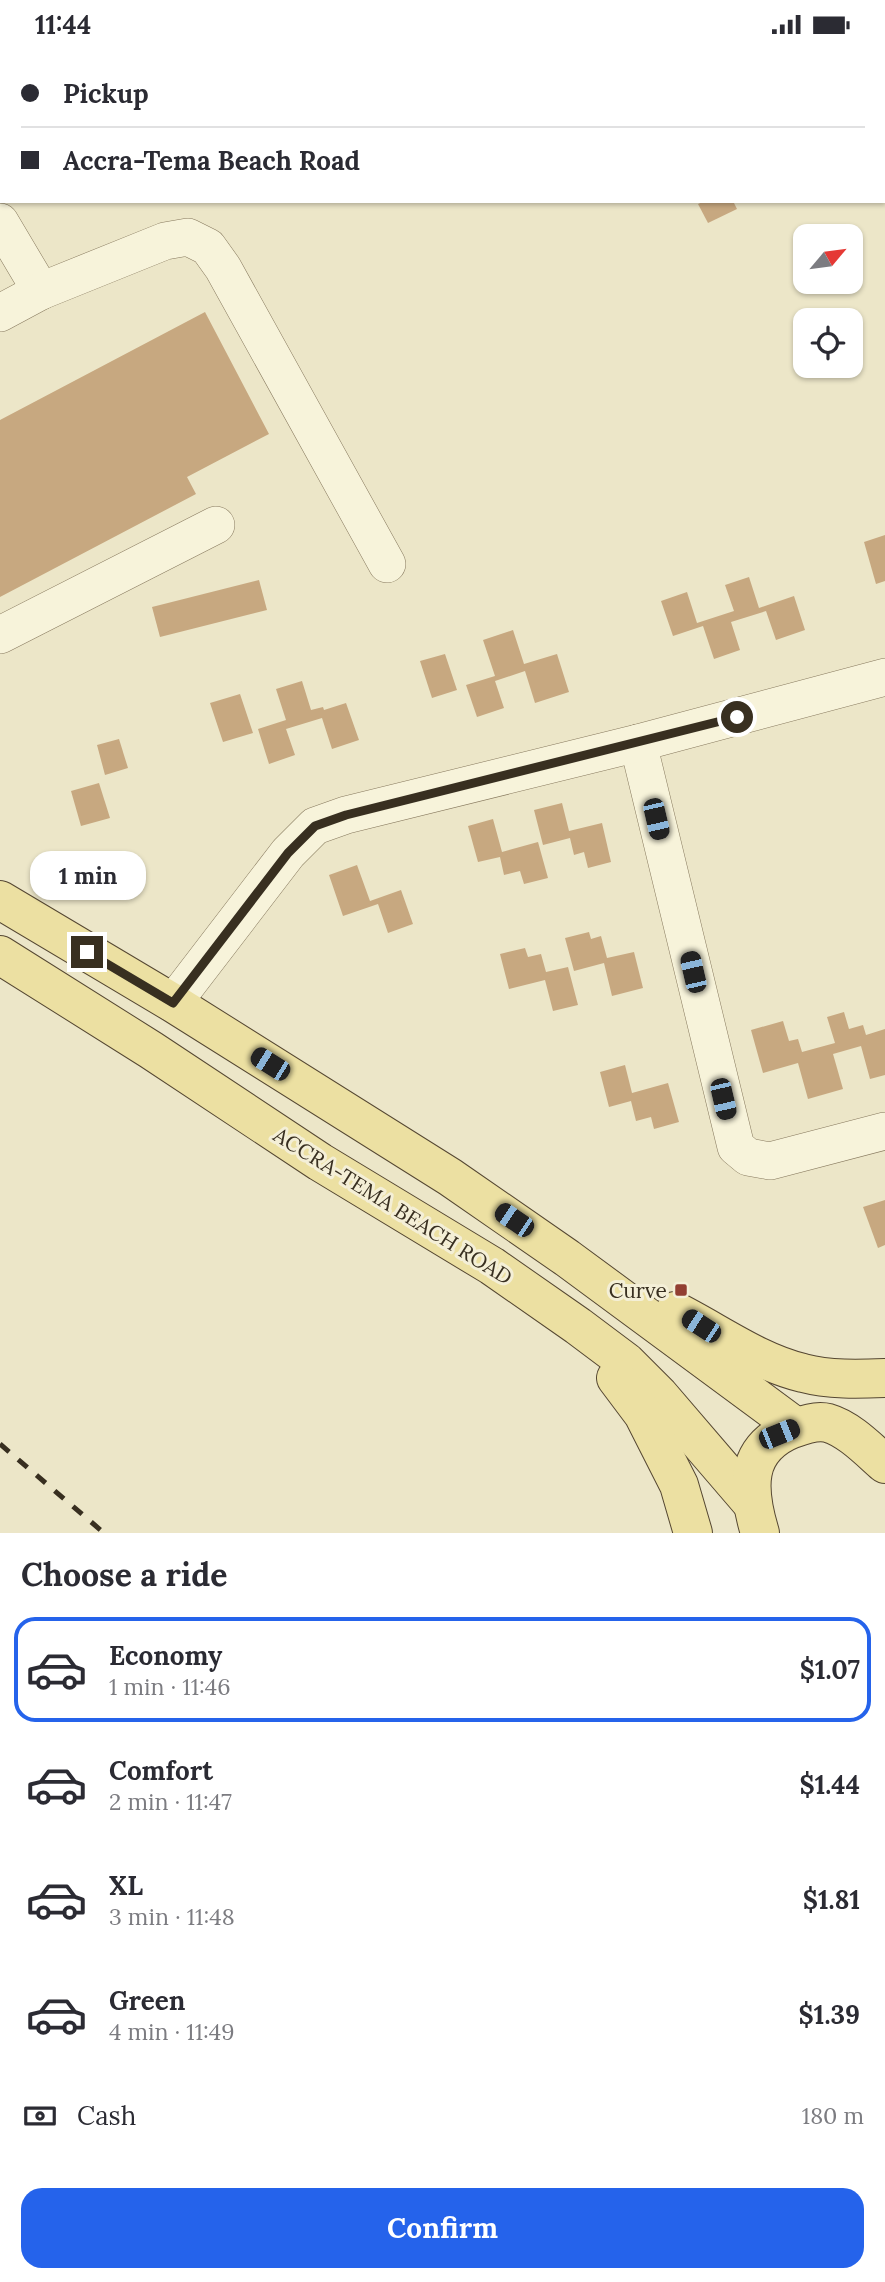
<!DOCTYPE html>
<meta charset="utf-8">
<style>
:root{--surface:#fff;--page:#f7f7f7;--text:#2b2b33;--muted:#7c7c81;--line:#e1e1e2;--accent:#2563eb}
body{margin:0;font-family:Lora,serif;background:var(--page);color:var(--text);height:100vh;display:flex;flex-direction:column;font-size:26px;white-space:nowrap}
*{box-sizing:border-box;margin:0}
p{font-size:23px;color:var(--muted)}
.icon{flex:none;width:38px;height:38px;fill:none;stroke:currentColor;stroke-width:2;stroke-linecap:round;stroke-linejoin:round}
.map{position:relative;height:1484px;overflow:hidden}
.drawer{display:flex;flex-direction:column;background:var(--surface);flex:1}
.drawer>*{flex:none}
.top-card{position:absolute;left:0px;top:0px;width:886px;height:154px;box-shadow:0 2px 5px #0004;display:grid;align-content:center;height:154px;padding:0 21px;background:var(--surface)}
.needle{width:46px;rotate:61deg}
.fabs{position:absolute;left:793px;top:175px;display:grid;gap:14px}
.fabs a{display:grid;place-items:center;width:70px;height:70px;border-radius:14px;background:var(--surface);box-shadow:0 2px 5px #0004;font-size:35px}
.end{position:absolute;width:32px;height:32px;margin:-16px;border:9px solid #382f20;background:#fff;box-shadow:0 0 0 4px #fff}
.from{border-radius:50%}
.bubble{position:absolute;height:49px;border-radius:21px;background:var(--surface);box-shadow:0 2px 5px #0004;font-size:23px;font-weight:700;line-height:49px;text-align:center}
.car{position:absolute;width:21px;height:42px;margin:-21px -10px;border-radius:9px;box-shadow:0 0 5px 2px #0007;background:linear-gradient(#222 24%,#8ab4d8 0 40%,#222 0 76%,#8ab4d8 0 86%,#222 0)}
.top-card b{display:flex;align-items:center;gap:24px;height:66px;font-size:26px}
.top-card b+b{border-top:2px solid var(--line)}
.top-card i{width:18px;height:18px;background:var(--text)}
ul{padding:0;list-style:none}
li{display:flex;align-items:center;gap:21px;height:105px;margin:0 14px 10px;padding:0 7px;border:4px solid transparent;border-radius:21px}
li div{flex:1}
li b{display:block;font-size:26px}
li em{font-style:normal;font-weight:700}
li.on{border-color:var(--accent)}
li>.icon{width:63px;height:63px;stroke-width:1.5}
h2{padding:0 21px;font-size:32px;line-height:84px}
.pay{display:flex;align-items:center;gap:18px;height:77px;padding:0 21px;font-size:26px}
.pay p{margin-inline-start:auto}
.button{display:flex;gap:14px;margin-top:auto;padding:14px 21px}
.button a{flex:1;height:80px;border-radius:21px;background:var(--accent);color:#fff;font-size:28px;font-weight:700;line-height:80px;text-align:center}
.status{display:flex;justify-content:space-between;align-items:center;height:49px;padding:0 35px;background:var(--surface);direction:ltr}
.status svg{height:19px;fill:currentColor}
.map>svg:first-child{display:block}
.building{fill:#c7a880}
.lines{fill:none;stroke-linecap:round;stroke-linejoin:round}
.minor-casing{stroke:#87795e;stroke-width:38}
.major-casing{stroke:#554732;stroke-width:40}
.minor{stroke:#f7f3da;stroke-width:37}
.major{stroke:#ece0a2;stroke-width:38}
.rail{stroke:#382f20;stroke-width:5;stroke-dasharray:12 12;stroke-linecap:butt}
.route{stroke:#382f20;stroke-width:9}
.poi-dot{fill:#923f32;stroke:#f4efd7;stroke-width:2.5}
.labels{text-anchor:middle;dominant-baseline:central;stroke-width:6;stroke-linejoin:round;paint-order:stroke}
.street-label{font-size:21px;fill:#382f20;stroke:#f4efd7}
.poi-label{font-size:21px;fill:#382f20;stroke:#f4efd7;text-anchor:end}
</style>
<div class="status"><b>11:44</b><svg viewBox="0 0 49 12"><path d="M0 12V9h3v3zM5 12V6h3v6zM10 12V3h3v9zM15 12V0h3v12zM26 1h20v11H26zM47 4h2v5h-2z"/></svg></div>
<div class="map">
<svg width="885" height="1484" viewBox="0 0 885 1484">
<rect width="100%" height="100%" fill="#ece6c8"/>
<g class="building">
<path d="M 705,152 L 733,152 L 737,160 L 708,174 L 698,155 Z"/>
<path d="M 205,263 L 269,385 L 187,428 L 196,445 L 0,548 L 0,371 Z"/>
<path d="M 885,486 L 885,532 L 876,535 L 864,493 Z"/>
<path d="M 749,528 L 759,559 L 794,547 L 805,581 L 776,591 L 766,562 L 731,573 L 740,601 L 714,610 L 703,577 L 673,587 L 661,552 L 687,543 L 697,574 L 734,562 L 725,536 Z"/>
<path d="M 259,531 L 267,561 L 160,588 L 152,558 Z"/>
<path d="M 513,581 L 524,615 L 557,605 L 569,643 L 535,654 L 525,622 L 495,632 L 504,659 L 477,668 L 466,636 L 495,627 L 483,591 Z"/>
<path d="M 445,605 L 457,641 L 432,649 L 420,612 Z"/>
<path d="M 302,632 L 311,661 L 323,658 L 324,661 L 346,654 L 359,691 L 332,700 L 322,669 L 286,680 L 295,706 L 269,715 L 258,680 L 286,671 L 276,640 Z"/>
<path d="M 240,645 L 253,684 L 223,693 L 210,654 Z"/>
<path d="M 119,690 L 128,719 L 105,726 L 97,696 Z"/>
<path d="M 99,734 L 110,769 L 81,777 L 71,742 Z"/>
<path d="M 562,754 L 569,782 L 602,774 L 611,813 L 588,819 L 584,803 L 574,806 L 570,789 L 543,796 L 534,761 Z"/>
<path d="M 493,770 L 502,803 L 538,793 L 548,829 L 524,835 L 520,822 L 504,826 L 500,808 L 478,813 L 468,777 Z"/>
<path d="M 357,816 L 370,852 L 401,841 L 413,875 L 388,884 L 378,855 L 343,867 L 329,826 Z"/>
<path d="M 589,883 L 591,890 L 601,887 L 607,909 L 634,903 L 643,939 L 612,947 L 604,914 L 574,922 L 565,889 Z"/>
<path d="M 525,899 L 528,908 L 541,905 L 546,923 L 568,918 L 578,956 L 553,962 L 545,931 L 509,940 L 500,905 Z"/>
<path d="M 844,963 L 849,980 L 863,976 L 866,986 L 885,980 L 885,1026 L 870,1030 L 861,997 L 833,1005 L 843,1040 L 808,1050 L 798,1014 L 763,1024 L 751,981 L 783,972 L 789,992 L 798,990 L 802,1003 L 835,994 L 827,968 Z"/>
<path d="M 625,1016 L 632,1044 L 668,1034 L 679,1073 L 654,1080 L 651,1068 L 636,1072 L 631,1052 L 609,1058 L 600,1023 Z"/>
<path d="M 885,1151 L 885,1196 L 878,1199 L 863,1158 Z"/>
</g>
<g class="lines">
<g class="minor-casing">
<g id="minor">
<path d="M 0,173 L 41,242"/>
<path d="M 0,264 L 41,242 L 165,192 L 188,188 L 208,198 L 223,219 L 387,515"/>
<path d="M 0,586 L 216,476"/>
<path d="M 638,694 L 736,1098 L 748,1108 L 770,1112 L 885,1082"/>
<path d="M 173,954 L 288,804 L 315,777 L 346,766 L 638,694 L 885,628"/>
</g>
</g>
<g class="major-casing">
<g id="major">
<path d="M 0,851 L 173,954 L 450,1128 L 567,1209 L 796,1378"/>
<path d="M 0,906 L 151,1001 L 320,1113 L 492,1217 L 578,1277 L 626,1313 L 659,1346 L 750,1452"/>
<path d="M 675,1262 C 717,1283 757,1313 803,1324 C 829,1331 859,1330 885,1329"/>
<path d="M 616,1329 L 643,1365 L 679,1436 L 693,1484"/>
<path d="M 760,1484 C 747,1441 743,1400 792,1380 C 803,1376 816,1371 828,1374 C 849,1380 869,1401 885,1415"/>
</g>
</g>
<use href="#minor" class="minor"/>
<use href="#major" class="major"/>
<path class="rail" d="M 0,1395 L 104,1484"/>
</g>
<g class="lines">
<path class="route" d="M 87,903 L 173,954 L 288,804 L 315,777 L 346,766 L 737,668"/>
</g>
<rect class="poi-dot" x="674" y="1234" width="14" height="14" rx="3.5"/>
<g class="labels">
<g class="street-label">
<text transform="translate(393 1157) rotate(32)">ACCRA-TEMA BEACH ROAD</text>
</g>
<g class="poi-label">
<text x="667" y="1241">Curve</text>
</g>
</g>
</svg>
<div class="fabs">
<a><svg class="needle" viewBox="-14 -14 28 28"><path d="M0-13l5 13h-10z" fill="#e53935"/><path d="M0 13l5-13h-10z" fill="#7c7c81"/></svg></a>
<a><svg class="icon" aria-label="locate" viewBox="0 0 24 24"><circle cx="12" cy="12" r="6"/><path d="M12 2v4M12 18v4M2 12h4M18 12h4"/></svg></a>
</div>
<i class="end from" style="left:737px;top:668px"></i>
<i class="end" style="left:87px;top:903px"></i>
<div class="bubble" style="left:30px;top:802px;width:116px">1 min</div>
<i class="car" style="left:656px;top:770px;rotate:167deg"></i>
<i class="car" style="left:693px;top:923px;rotate:347deg"></i>
<i class="car" style="left:270px;top:1015px;rotate:302deg"></i>
<i class="car" style="left:723px;top:1050px;rotate:167deg"></i>
<i class="car" style="left:514px;top:1171px;rotate:304deg"></i>
<i class="car" style="left:701px;top:1277px;rotate:303deg"></i>
<i class="car" style="left:779px;top:1385px;rotate:68deg"></i>
<div class="top-card">
<b><i class="from"></i>Pickup</b>
<b><i></i>Accra-Tema Beach Road</b>
</div>
</div>
<section class="drawer">
<h2>Choose a ride</h2>
<ul>
<li class="on"><svg class="icon" aria-label="car" viewBox="0 0 24 24"><path d="M5 17H2v-5l4-1 3-4h7l3 4 3 1v5h-3M9 17h6M6 11h13"/><circle cx="7" cy="17" r="2"/><circle cx="17" cy="17" r="2"/></svg><div><b>Economy</b><p>1 min · 11:46</p></div><em>$1.07</em></li>
<li><svg class="icon" aria-label="car" viewBox="0 0 24 24"><path d="M5 17H2v-5l4-1 3-4h7l3 4 3 1v5h-3M9 17h6M6 11h13"/><circle cx="7" cy="17" r="2"/><circle cx="17" cy="17" r="2"/></svg><div><b>Comfort</b><p>2 min · 11:47</p></div><em>$1.44</em></li>
<li><svg class="icon" aria-label="car" viewBox="0 0 24 24"><path d="M5 17H2v-5l4-1 3-4h7l3 4 3 1v5h-3M9 17h6M6 11h13"/><circle cx="7" cy="17" r="2"/><circle cx="17" cy="17" r="2"/></svg><div><b>XL</b><p>3 min · 11:48</p></div><em>$1.81</em></li>
<li><svg class="icon" aria-label="car" viewBox="0 0 24 24"><path d="M5 17H2v-5l4-1 3-4h7l3 4 3 1v5h-3M9 17h6M6 11h13"/><circle cx="7" cy="17" r="2"/><circle cx="17" cy="17" r="2"/></svg><div><b>Green</b><p>4 min · 11:49</p></div><em>$1.39</em></li>
</ul>
<div class="pay"><svg class="icon" aria-label="cash" viewBox="0 0 24 24"><path d="M3 7h18v10H3z"/><circle cx="12" cy="12" r="2"/></svg>Cash<p>180 m</p></div>
<div class="button"><a>Confirm</a></div>
</section>
